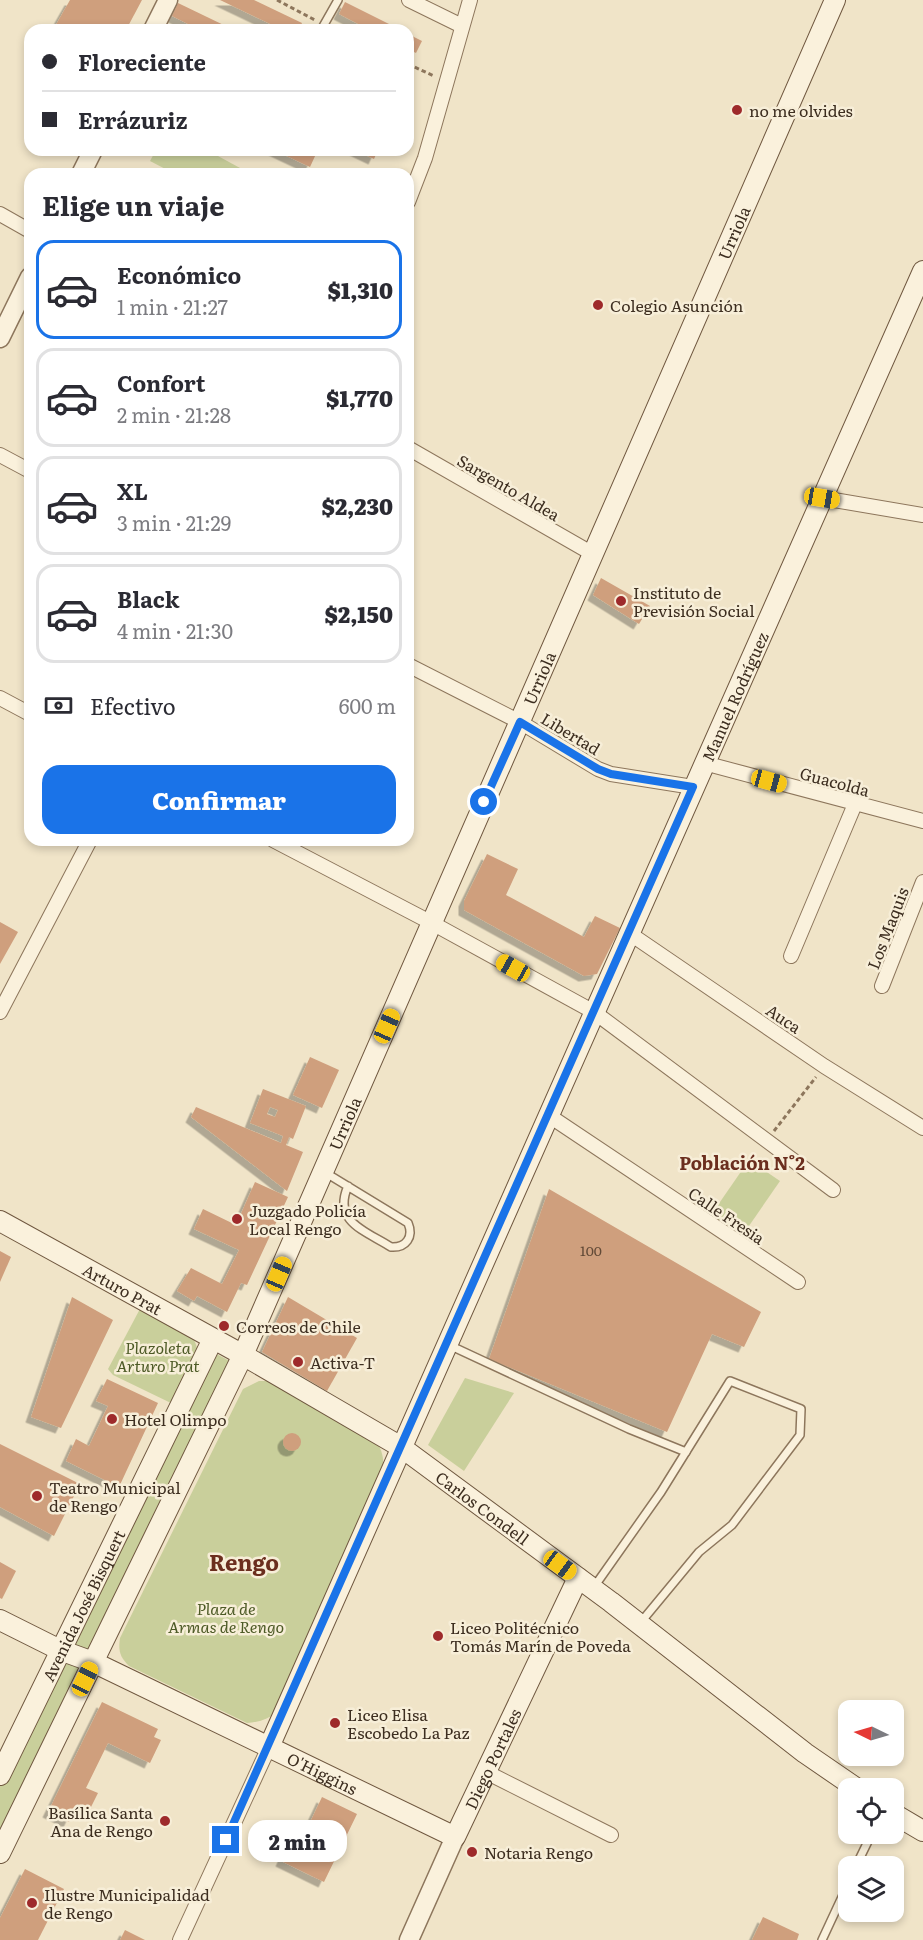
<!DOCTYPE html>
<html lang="es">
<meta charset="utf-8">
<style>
:root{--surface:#fff;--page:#f2f2f3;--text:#2b2b33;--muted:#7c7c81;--line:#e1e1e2;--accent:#1a73e8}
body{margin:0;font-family:Literata,serif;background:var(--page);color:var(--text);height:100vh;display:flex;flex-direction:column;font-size:22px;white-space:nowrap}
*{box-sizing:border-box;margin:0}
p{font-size:20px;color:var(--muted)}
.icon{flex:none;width:33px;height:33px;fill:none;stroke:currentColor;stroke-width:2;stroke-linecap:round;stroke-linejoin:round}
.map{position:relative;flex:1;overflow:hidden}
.drawer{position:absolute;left:24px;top:168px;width:390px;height:678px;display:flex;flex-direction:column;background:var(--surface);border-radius:18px;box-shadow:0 3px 9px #0003}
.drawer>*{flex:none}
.banner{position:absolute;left:24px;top:24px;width:390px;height:132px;border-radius:18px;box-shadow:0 3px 9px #0003;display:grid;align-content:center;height:132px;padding:0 18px;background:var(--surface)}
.needle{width:39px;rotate:275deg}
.buttons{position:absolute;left:838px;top:1700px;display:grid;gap:12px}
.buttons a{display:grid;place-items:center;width:66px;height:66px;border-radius:12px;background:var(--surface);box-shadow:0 3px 9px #0003;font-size:30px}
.end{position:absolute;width:27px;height:27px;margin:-14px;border:8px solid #1a73e8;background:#fff;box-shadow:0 0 0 3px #fff}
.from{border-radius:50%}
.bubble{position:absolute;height:42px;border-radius:18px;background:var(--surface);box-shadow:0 3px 9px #0003;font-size:20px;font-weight:800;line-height:42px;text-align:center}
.car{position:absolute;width:18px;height:36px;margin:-18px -9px;border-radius:8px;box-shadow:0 0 4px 2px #0007;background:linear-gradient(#f5c518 24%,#345 0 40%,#f5c518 0 76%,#345 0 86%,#f5c518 0)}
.banner b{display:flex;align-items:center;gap:21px;height:57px;font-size:22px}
.banner b+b{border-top:2px solid var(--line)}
.banner i{width:15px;height:15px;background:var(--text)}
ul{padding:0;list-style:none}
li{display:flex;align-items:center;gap:18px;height:99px;margin:0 12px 9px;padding:0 6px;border:3px solid var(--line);border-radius:18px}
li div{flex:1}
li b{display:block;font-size:22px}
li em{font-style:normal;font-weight:800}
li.selected{border-color:var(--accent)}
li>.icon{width:54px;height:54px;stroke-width:1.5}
h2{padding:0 18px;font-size:27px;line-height:72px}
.pay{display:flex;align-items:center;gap:15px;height:66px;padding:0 18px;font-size:22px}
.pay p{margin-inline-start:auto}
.button{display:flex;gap:12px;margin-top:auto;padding:12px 18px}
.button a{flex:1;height:69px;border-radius:18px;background:var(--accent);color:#fff;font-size:24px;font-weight:800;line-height:69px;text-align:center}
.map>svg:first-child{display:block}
.green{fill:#c9cf9b}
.building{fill:#cf9f7d;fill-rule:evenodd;filter:url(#shadow)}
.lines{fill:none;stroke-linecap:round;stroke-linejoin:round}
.service-casing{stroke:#8d765c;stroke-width:10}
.minor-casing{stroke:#8d765c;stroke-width:16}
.tertiary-casing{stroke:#8d765c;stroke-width:21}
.secondary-casing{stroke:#6f573f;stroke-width:22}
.path{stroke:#8d765c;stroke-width:3;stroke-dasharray:4.5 3;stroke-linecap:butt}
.service{stroke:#faf1dc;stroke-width:7}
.minor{stroke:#faf1dc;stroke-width:14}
.tertiary{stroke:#faf1dc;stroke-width:18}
.secondary{stroke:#faf1dc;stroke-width:20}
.route{stroke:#1a73e8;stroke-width:8}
.poi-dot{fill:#9e2a2b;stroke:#f7eed8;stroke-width:2}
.labels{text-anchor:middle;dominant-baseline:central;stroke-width:5;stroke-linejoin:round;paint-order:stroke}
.number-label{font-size:14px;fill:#624a37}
.poi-label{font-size:16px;fill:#3d2e20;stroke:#f7eed8;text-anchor:start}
.street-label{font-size:16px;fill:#3d2e20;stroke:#f7eed8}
.park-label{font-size:16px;font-style:italic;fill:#4d5a26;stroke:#f7eed8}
.neighbourhood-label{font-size:18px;font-weight:bold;fill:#6b2e1e;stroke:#f7eed8}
.district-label{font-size:22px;font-weight:bold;fill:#6b2e1e;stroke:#f7eed8}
</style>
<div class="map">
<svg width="923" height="1940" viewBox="0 0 923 1940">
<defs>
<filter id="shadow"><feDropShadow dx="-5.5" dy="5.5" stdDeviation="0" flood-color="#0004"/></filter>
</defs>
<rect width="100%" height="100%" fill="#f0e4c8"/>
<g class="green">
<path d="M 156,150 L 207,150 L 251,174 L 175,174 L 150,161 Z"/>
<path d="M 749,1160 L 780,1181 L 742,1236 L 711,1215 Z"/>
<path d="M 141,1307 L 192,1334 L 199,1353 L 175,1405 L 113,1375 L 108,1369 Z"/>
<path d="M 213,1352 L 235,1364 L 0,1844 L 0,1786 Z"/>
<path d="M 465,1378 L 514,1393 L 464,1471 L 428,1445 Z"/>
<path d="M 259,1381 L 267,1381 L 372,1438 C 383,1448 384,1458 383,1473 L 279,1710 C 269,1719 260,1722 247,1723 L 129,1666 C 120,1657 118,1651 120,1638 L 243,1389 Z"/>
</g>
<g class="building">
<path d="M 70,0 L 142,0 L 126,30 L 53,30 Z"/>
<path d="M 220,0 L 254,0 L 302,23 L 299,30 L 283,30 Z"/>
<path d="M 345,2 L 401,30 L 370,30 L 339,14 Z"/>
<path d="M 178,3 L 234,30 L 200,30 L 172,16 Z"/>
<path d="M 408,34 L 422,41 L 416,53 L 408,49 Z"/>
<path d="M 274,150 L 307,150 L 316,154 L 310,167 Z"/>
<path d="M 355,150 L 378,150 L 374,159 Z"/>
<path d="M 601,578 L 650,606 L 639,624 L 593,595 Z"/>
<path d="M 487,854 L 518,869 L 506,895 L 584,937 L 595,916 L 620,928 L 597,974 L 584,976 L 464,910 L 464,901 Z"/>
<path d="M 0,922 L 18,932 L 0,964 Z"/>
<path d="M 310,1057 L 339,1070 L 322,1108 L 293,1095 Z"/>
<path d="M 263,1089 L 306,1106 L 293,1139 L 289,1137 L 286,1145 L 303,1152 L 287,1191 L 191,1117 L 196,1107 L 281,1143 L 283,1136 L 250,1123 ZM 270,1107 L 278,1110 L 275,1117 L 267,1114 Z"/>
<path d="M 255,1182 L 288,1197 L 247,1285 L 241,1283 L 227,1312 L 197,1296 L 194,1301 L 177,1291 L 191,1268 L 222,1284 L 239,1250 L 194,1229 L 203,1209 L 236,1225 Z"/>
<path d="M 549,1189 L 761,1312 L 744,1347 L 712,1334 L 667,1432 L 489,1359 Z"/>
<path d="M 0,1251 L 11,1257 L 0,1282 Z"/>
<path d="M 72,1297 L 113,1320 L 61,1428 L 31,1417 Z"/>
<path d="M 288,1297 L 357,1338 L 327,1391 L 262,1352 Z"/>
<path d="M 107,1379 L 158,1403 L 119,1487 L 66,1461 L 76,1439 L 89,1446 L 108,1406 L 96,1401 Z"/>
<circle cx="292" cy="1442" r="9"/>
<path d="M 0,1444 L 80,1484 L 54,1536 L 0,1507 Z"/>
<path d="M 0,1562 L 16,1571 L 2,1599 L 0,1598 Z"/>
<path d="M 102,1702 L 158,1729 L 154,1737 L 161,1740 L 150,1763 L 108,1743 L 86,1788 L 98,1793 L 89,1811 L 77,1805 L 69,1822 L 48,1812 Z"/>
<path d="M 322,1797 L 357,1814 L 324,1882 L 281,1861 L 295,1831 L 304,1835 Z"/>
<path d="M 25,1869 L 64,1889 L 38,1940 L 0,1940 L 0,1918 Z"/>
<path d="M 763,1917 L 799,1934 L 797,1940 L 752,1940 Z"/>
<path d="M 125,1930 L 145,1940 L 120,1940 Z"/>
</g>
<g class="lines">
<g class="service-casing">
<g id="service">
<path d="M 321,30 L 338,0"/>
<path d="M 326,1173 L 408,1223 C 414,1237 406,1248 391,1247 C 366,1231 332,1222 348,1186"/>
<path d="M 449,1345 L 629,1429 L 686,1452"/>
<path d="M 594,1587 L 661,1492 L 730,1381 L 801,1409 L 800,1435 L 732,1525 L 699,1552 L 641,1622"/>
<path d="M 856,1866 L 872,1833"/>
<path d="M 822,1940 L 849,1882"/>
</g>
</g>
<g class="minor-casing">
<g id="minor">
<path d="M 409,0 L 462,26"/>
<path d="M 408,202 L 425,158 L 470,0"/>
<path d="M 0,214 L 30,231"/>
<path d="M 408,448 L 593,554"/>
<path d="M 0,455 L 30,471"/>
<path d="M 822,498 L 923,515"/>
<path d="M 408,665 L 520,722 L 598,769 L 611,774 L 693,787"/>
<path d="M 0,698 L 30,714"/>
<path d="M 704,763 L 923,821"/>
<path d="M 273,840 L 432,923 L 594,1012 L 833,1190"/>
<path d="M 629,933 L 824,1066 L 923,1128"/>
<path d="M 791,956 L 855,804"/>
<path d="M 882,986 L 923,882"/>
<path d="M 0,1012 L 90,840"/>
<path d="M 548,1115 L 798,1282"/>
<path d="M 486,1772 L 611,1835"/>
<path d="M 180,1940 L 269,1747"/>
</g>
</g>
<g class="tertiary-casing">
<g id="tertiary">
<path d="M 153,30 L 168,0"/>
<path d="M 81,174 L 93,150"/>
<path d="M 0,338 L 30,277"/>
<path d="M 409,1940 L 455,1837"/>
</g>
</g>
<g class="secondary-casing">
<g id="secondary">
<path id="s1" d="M 0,1221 L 243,1355 L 401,1447 L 611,1602 L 805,1753 L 856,1788"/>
<path id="s2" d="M 0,1620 L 60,1650 L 93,1662 L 455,1837 L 578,1578"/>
<path id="s3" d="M 269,1747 L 923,271"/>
<path id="s4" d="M 0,1775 L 213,1339"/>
<path d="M 894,1814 L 923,1831"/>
<path id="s5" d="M 0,1853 L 243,1355 L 835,0"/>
</g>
</g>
<g class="path">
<path d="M 277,0 L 315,20"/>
<path d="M 408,64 L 434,76"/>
<path d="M 315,150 L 317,151"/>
<path d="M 774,1131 L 816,1077"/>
</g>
<use href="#service" class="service"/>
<use href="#minor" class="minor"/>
<use href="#tertiary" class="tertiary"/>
<use href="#secondary" class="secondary"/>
</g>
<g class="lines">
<path class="route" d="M 226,1840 L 693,787 L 611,774 L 598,769 L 520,722 L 484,802"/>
</g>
<g class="poi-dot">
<circle cx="737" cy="110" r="6"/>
<circle cx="598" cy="305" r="6"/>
<circle cx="621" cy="601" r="6"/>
<circle cx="237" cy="1219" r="6"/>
<circle cx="224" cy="1326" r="6"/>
<circle cx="298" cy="1362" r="6"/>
<circle cx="112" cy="1419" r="6"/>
<circle cx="37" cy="1496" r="6"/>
<circle cx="438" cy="1636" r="6"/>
<circle cx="335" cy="1723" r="6"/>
<circle cx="165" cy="1821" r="6"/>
<circle cx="472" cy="1852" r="6"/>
<circle cx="32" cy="1903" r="6"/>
</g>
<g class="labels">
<g class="number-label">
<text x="591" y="1250">100</text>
</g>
<g class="poi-label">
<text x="749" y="110">no me olvides</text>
<text x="610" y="305">Colegio Asunción</text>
<text x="633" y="592">Instituto de<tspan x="633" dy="18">Previsión Social</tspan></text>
<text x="249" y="1210">Juzgado Policía<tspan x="249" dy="18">Local Rengo</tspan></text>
<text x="236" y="1326">Correos de Chile</text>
<text x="310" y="1362">Activa-T</text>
<text x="124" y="1419">Hotel Olimpo</text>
<text x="49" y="1487">Teatro Municipal<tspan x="49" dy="18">de Rengo</tspan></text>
<text x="450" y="1627">Liceo Politécnico<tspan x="450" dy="18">Tomás Marín de Poveda</tspan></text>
<text x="347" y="1714">Liceo Elisa<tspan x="347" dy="18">Escobedo La Paz</tspan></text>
<text x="153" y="1812" text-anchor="end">Basílica Santa<tspan x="153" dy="18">Ana de Rengo</tspan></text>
<text x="484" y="1852">Notaria Rengo</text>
<text x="44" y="1894">Ilustre Municipalidad<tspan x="44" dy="18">de Rengo</tspan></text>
</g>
<g class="street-label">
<text stroke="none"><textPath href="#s5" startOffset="1779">Urriola</textPath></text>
<text transform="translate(509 487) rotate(30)">Sargento Aldea</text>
<text stroke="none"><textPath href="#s5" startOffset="1293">Urriola</textPath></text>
<text stroke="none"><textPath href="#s3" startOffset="1149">Manuel Rodríguez</textPath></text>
<text transform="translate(571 733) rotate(31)">Libertad</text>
<text transform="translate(835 781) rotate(15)">Guacolda</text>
<text transform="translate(887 928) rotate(-69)">Los Maquis</text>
<text transform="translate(784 1018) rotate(34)">Auca</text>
<text stroke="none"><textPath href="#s5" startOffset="807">Urriola</textPath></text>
<text transform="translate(727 1215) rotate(34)">Calle Fresia</text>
<text stroke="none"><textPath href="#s1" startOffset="140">Arturo Prat</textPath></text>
<text stroke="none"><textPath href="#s1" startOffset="562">Carlos Condell</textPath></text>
<text stroke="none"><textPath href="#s4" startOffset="189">Avenida José Bisquert</textPath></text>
<text stroke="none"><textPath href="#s2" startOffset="591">Diego Portales</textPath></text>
<text stroke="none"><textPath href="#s2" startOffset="357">O'Higgins</textPath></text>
</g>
<g class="park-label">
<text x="158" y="1347">Plazoleta<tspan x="158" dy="18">Arturo Prat</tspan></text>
<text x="226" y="1608">Plaza de<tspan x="226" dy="18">Armas de Rengo</tspan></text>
</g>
<g class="neighbourhood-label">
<text x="742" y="1162">Población N°2</text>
</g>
<g class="district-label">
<text x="244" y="1561">Rengo</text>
</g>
</g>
</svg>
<div class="buttons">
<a><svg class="needle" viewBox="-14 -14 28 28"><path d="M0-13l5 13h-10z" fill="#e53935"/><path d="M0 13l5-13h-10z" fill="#7c7c81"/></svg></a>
<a><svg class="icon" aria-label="locate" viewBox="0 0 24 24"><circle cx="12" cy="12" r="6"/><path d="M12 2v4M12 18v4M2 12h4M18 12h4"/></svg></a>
<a><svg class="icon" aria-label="layers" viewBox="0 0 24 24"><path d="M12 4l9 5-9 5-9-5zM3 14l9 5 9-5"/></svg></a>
</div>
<i class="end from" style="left:484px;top:802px"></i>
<i class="end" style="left:226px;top:1840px"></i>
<div class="bubble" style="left:248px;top:1820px;width:99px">2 min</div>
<i class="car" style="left:822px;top:498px;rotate:100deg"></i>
<i class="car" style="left:769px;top:781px;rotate:105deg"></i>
<i class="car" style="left:513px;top:968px;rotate:299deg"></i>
<i class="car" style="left:387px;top:1026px;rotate:24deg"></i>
<i class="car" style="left:279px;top:1274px;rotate:23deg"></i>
<i class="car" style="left:560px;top:1565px;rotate:126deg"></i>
<i class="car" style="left:85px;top:1679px;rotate:26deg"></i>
<div class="banner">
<b><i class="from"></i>Floreciente</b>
<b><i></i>Errázuriz</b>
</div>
<section class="drawer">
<h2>Elige un viaje</h2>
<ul>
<li class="selected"><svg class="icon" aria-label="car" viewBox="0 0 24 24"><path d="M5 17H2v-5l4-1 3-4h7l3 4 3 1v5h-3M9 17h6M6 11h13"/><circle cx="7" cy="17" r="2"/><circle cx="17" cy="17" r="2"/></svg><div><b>Económico</b><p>1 min · 21:27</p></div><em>$1,310</em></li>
<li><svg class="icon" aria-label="car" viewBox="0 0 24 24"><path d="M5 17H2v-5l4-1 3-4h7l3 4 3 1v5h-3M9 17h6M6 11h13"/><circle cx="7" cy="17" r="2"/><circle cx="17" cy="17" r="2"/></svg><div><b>Confort</b><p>2 min · 21:28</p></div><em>$1,770</em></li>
<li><svg class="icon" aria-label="car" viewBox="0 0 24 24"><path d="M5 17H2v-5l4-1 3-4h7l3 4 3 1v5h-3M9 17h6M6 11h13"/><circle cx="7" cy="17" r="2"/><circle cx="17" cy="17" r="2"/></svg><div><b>XL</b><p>3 min · 21:29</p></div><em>$2,230</em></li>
<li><svg class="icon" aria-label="car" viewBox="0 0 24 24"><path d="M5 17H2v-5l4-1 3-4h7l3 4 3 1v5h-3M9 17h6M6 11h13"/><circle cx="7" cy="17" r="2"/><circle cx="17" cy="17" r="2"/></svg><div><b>Black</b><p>4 min · 21:30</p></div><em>$2,150</em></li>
</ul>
<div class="pay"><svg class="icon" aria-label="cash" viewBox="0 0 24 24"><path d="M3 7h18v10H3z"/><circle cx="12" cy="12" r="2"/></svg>Efectivo<p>600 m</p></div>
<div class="button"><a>Confirmar</a></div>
</section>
</div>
